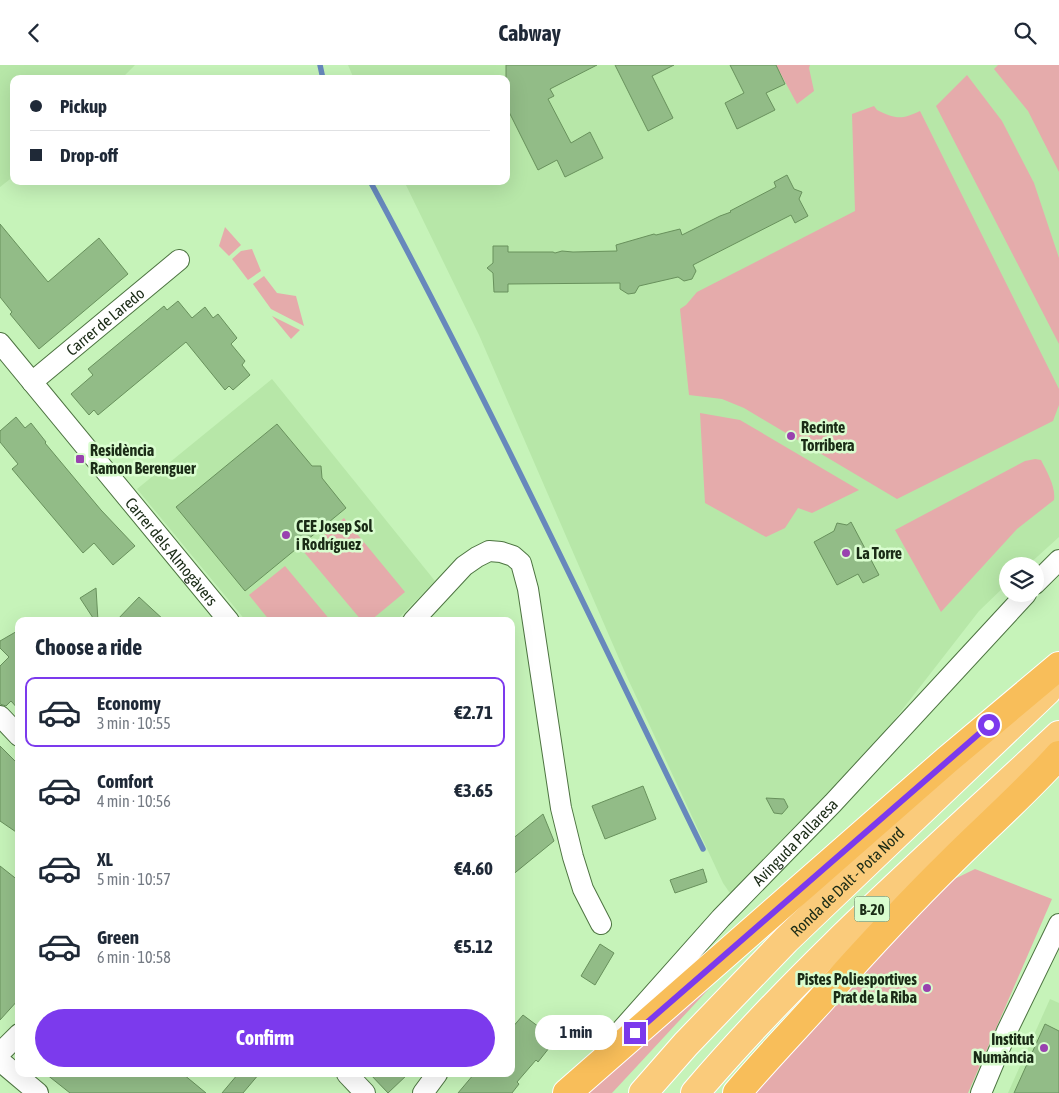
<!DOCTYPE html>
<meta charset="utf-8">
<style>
:root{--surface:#fff;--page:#f6f6f7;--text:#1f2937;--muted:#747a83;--line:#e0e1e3;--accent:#7c3aed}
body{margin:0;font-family:"Asap Condensed",sans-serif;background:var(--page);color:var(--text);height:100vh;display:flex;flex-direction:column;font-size:19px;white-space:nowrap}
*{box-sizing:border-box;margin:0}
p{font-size:16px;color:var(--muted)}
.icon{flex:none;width:28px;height:28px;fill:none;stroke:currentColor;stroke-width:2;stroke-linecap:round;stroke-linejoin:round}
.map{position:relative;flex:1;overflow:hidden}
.panel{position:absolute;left:15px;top:552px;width:500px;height:460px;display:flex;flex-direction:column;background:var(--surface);border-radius:10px;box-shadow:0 5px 20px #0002}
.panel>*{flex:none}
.guide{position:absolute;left:10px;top:10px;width:500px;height:110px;border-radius:10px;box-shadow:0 5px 20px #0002;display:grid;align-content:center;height:110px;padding:0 20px;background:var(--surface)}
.controls{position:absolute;left:999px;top:492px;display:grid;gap:10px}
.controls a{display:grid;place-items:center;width:45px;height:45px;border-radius:50%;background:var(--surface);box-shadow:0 5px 20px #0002;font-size:25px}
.end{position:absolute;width:22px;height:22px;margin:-11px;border:6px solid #7c3aed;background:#fff;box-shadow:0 0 0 2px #fff}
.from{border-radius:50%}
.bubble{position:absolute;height:35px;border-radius:18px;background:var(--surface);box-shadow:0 5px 20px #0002;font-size:16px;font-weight:700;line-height:35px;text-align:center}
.guide b{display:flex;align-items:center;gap:18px;height:48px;font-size:19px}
.guide b+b{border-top:1px solid var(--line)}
.guide i{width:12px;height:12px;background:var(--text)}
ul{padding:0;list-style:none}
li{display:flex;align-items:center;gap:15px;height:70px;margin:0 10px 8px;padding:0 10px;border:2px solid transparent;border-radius:10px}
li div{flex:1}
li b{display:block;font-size:19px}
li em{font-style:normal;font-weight:700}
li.selected{border-color:var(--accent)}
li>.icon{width:45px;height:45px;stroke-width:1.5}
h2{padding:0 20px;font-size:22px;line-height:60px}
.button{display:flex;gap:10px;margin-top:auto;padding:10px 20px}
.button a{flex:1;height:58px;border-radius:30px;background:var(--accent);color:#fff;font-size:20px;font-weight:700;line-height:58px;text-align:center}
header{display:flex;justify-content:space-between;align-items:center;height:65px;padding:0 20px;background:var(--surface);font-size:22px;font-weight:700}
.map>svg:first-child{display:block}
.built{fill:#b7e7a8}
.green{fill:#e5abab}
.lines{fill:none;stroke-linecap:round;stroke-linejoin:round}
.stream{stroke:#6788bc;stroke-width:5.5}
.building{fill:#92bc87;stroke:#68915c}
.minor-casing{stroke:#4d7441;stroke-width:22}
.trunk-casing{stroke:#fff;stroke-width:30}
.motorway-casing{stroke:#fff;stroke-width:30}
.minor{stroke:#fff;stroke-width:20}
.trunk{stroke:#facb7b;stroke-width:28}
.motorway{stroke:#f8be5a;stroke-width:28}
.route{stroke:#7c3aed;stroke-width:6}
.poi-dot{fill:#9942af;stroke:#d9fdcf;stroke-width:2}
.labels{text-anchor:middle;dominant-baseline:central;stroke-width:5;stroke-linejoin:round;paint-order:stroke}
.shield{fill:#d9fdcf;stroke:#536a4e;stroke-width:1}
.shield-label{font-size:15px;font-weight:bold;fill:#1a2b16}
.street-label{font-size:16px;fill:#1a2b16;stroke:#d9fdcf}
.poi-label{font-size:16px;font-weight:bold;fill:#1a2b16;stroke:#d9fdcf;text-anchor:start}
</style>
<header><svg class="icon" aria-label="back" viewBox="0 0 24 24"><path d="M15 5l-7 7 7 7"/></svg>Cabway<svg class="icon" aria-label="search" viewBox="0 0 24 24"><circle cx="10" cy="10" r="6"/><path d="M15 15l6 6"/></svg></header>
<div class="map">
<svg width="1059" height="1028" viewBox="0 0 1059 1028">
<rect width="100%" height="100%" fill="#c6f3b9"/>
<g class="built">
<path d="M 0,0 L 135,0 L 121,14 L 14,14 L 14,111 L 0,122 Z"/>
<path d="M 348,0 L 1059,0 L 1059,472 L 1027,501 L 1008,501 L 1007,519 L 979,546 L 808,766 L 734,834 L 723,818 L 627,612 L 479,270 L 404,116 L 506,116 L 506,14 L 354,14 Z"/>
<path d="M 272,314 L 435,516 L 396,556 L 246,556 L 137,424 Z"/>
<path d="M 1050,934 L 1059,938 L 1059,1028 L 1008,1028 Z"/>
</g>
<g class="green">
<path d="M 776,0 L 810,0 L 809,3 L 814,26 L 797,39 Z"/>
<path d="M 998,0 L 1059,0 L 1059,107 L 1028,46 L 994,4 Z"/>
<path d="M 967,10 L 1002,56 L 1034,118 L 1059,193 L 1059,279 L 936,41 Z"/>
<path d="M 874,41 L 877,45 C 896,54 901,55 920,46 L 1059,324 L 1059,340 L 1053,356 L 897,434 L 744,343 L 722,334 L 689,330 L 680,244 L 686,240 L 697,227 L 855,146 L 852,49 Z"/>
<path d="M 225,162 L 241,180 L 229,191 L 219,181 Z"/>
<path d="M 252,184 L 261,206 L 248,215 L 232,194 L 241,186 Z"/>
<path d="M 264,211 L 277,228 L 296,231 L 304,261 L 271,244 L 253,219 Z"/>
<path d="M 272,251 L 300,265 L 291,274 Z"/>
<path d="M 700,348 L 740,355 L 859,425 L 812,448 L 798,443 L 785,463 L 766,472 L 705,438 Z"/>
<path d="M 1035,394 L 1041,395 C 1047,407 1056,422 1054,435 L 1017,464 L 941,547 L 895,465 L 1025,396 Z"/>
<path d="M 344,453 L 405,527 L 370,556 L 362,556 L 304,487 Z"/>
<path d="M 285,501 L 331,556 L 270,556 L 249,530 Z"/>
<path d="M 975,804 L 1052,834 L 968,1028 L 748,1028 L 944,819 Z"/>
<path d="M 731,900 L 612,1028 L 581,1028 Z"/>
</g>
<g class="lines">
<g class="stream">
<path d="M 320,0 L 323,14"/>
<path d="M 370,116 C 488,335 594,561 703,784"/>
</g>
</g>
<g class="building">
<path d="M 506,0 L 597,0 L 550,24 L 554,31 L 548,34 L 571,78 L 590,67 L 603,93 L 565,112 L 557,95 L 538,105 L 506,41 Z"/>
<path d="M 615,0 L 674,0 L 652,11 L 673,53 L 648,66 Z"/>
<path d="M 730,0 L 776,0 L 785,19 L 766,28 L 775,45 L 737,64 L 725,38 L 744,28 Z"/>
<path d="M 787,110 L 794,124 L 802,127 L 799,134 L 808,151 L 795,158 L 791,150 L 693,200 L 696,206 L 692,214 L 684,216 L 678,212 L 639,221 L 635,228 L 628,229 L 620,224 L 620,218 L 508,219 L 508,227 L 494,227 L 493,208 L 487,203 L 493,198 L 493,181 L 508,181 L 508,187 L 553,187 L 555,188 L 562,186 L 573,187 L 617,186 L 616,180 L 654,169 L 656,170 L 680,164 L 682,170 L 720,151 L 731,147 L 730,146 L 776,122 L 774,117 Z"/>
<path d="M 0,159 L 48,217 L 99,173 L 128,209 L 39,284 L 10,249 L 12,247 L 0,232 Z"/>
<path d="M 178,236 L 192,253 L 205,242 L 213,253 L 218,249 L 237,273 L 231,279 L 245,296 L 242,300 L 250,310 L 233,325 L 229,321 L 225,325 L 186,277 L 98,350 L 94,345 L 89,350 L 71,329 L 93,310 L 88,304 L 164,241 L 167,245 Z"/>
<path d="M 16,352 L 25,363 L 31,358 L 46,377 L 45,378 L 101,445 L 135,481 L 113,500 L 94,478 L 83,488 L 12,404 L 18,399 L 0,377 L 0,366 Z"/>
<path d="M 277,359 L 312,401 L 321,401 L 322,413 L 346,443 L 245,526 L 176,442 Z"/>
<path d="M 851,457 L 879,510 L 863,518 L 858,509 L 837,520 L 814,477 L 834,466 L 837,458 L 847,460 Z"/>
<path d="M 96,523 L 98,556 L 95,556 L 80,533 Z"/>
<path d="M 139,532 L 165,556 L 116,556 Z"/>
<path d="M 19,565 L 19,645 L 11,636 L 6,641 L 0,639 L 0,601 L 9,592 L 0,583 L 0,576 Z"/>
<path d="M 0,681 L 19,700 L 19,769 L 0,756 Z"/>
<path d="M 643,721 L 656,754 L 605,774 L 592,741 Z"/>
<path d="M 766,733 L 784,734 L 788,742 L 782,749 L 774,748 Z"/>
<path d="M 543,749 L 554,776 L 511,811 L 511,775 Z"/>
<path d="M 0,801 L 19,816 L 19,934 L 0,955 Z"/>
<path d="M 703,804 L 707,817 L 675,828 L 670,815 Z"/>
<path d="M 600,879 L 614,888 L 595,920 L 581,911 Z"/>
<path d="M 523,950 L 539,962 L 537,965 L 553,978 L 538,997 L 536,995 L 517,1017 L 519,1019 L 512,1028 L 458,1028 L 474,1009 L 511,1009 L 511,964 Z"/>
<path d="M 1045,959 L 1059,966 L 1059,1028 L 1014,1028 Z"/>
<path d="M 46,1009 L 183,1009 L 206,1028 L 70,1028 Z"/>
<path d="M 238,1009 L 259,1009 L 243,1028 L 222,1028 Z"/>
<path d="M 370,1009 L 408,1009 L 388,1028 Z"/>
</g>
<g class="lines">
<g class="minor-casing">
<g id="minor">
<path id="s1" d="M 0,278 L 229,556"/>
<path id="s2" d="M 32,317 L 179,195"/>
<path d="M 1035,519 L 1059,495"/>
<path d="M 413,556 L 464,501 L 477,492 L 489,486 L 501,487 L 513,491 L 521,498 L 528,524 L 561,743 L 573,792 L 583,824 L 601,859"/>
<path d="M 0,651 L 19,671"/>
<path id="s3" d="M 616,971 L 721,853 L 833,738 L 1026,529"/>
<path d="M 0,988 L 19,969"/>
<path d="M 0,996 L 38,1028"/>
<path d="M 347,1009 L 365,1028"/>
<path d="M 423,1028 L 437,1009"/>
<path d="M 981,1028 L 1007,966 L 1059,859"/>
</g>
</g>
<g class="trunk-casing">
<g id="trunk">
<path id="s4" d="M 643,1028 L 686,979 L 786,875 L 1047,626"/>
<path d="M 695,1028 C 805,899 935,786 1059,670"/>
</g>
</g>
<g class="motorway-casing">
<g id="motorway">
<path d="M 567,1028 L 947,695 L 1059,601"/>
<path d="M 737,1028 C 764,996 793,966 821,935 C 863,888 906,841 951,797 C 987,761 1025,728 1059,690"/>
</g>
</g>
<use href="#minor" class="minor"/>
<use href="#trunk" class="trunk"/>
<use href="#motorway" class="motorway"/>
</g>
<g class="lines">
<path class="route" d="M 635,968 L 989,660"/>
</g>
<g class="poi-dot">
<circle cx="791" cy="371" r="5"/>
<rect x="75" y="389" width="10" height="10" rx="2.5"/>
<circle cx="286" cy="470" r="5"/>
<circle cx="846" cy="488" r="5"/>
<circle cx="927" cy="923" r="5"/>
<circle cx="1044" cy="983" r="5"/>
</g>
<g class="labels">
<rect class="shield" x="854.5" y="831.5" width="35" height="25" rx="4"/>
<g class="shield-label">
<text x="872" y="844">B-20</text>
</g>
<g class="street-label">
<text stroke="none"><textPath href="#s2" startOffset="95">Carrer de Laredo</textPath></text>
<text stroke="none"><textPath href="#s1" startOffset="270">Carrer dels Almogàvers</textPath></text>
<text stroke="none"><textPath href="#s3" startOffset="264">Avinguda Pallaresa</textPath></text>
<text stroke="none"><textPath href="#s4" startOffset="294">Ronda de Dalt - Pota Nord</textPath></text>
</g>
<g class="poi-label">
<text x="801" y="362">Recinte<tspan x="801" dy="18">Torribera</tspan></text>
<text x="90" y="385">Residència<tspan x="90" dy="18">Ramon Berenguer</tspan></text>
<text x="296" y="461">CEE Josep Sol<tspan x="296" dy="18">i Rodríguez</tspan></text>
<text x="856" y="488">La Torre</text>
<text x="917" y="914" text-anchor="end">Pistes Poliesportives<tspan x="917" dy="18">Prat de la Riba</tspan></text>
<text x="1034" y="974" text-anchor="end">Institut<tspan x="1034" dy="18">Numància</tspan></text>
</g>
</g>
</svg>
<div class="controls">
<a><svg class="icon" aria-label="layers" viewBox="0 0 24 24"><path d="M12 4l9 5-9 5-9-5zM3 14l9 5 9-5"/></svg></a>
</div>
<i class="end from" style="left:989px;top:660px"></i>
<i class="end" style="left:635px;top:968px"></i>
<div class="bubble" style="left:535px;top:950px;width:82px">1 min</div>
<div class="guide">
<b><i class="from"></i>Pickup</b>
<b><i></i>Drop-off</b>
</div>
<section class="panel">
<h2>Choose a ride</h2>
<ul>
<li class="selected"><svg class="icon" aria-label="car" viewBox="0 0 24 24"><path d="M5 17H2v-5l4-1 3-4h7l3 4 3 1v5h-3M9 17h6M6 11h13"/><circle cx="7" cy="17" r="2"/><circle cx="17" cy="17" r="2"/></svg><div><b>Economy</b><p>3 min · 10:55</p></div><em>€2.71</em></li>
<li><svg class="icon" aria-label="car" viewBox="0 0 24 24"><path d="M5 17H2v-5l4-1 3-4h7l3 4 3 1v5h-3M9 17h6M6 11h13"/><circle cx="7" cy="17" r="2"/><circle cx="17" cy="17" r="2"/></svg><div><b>Comfort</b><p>4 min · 10:56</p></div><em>€3.65</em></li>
<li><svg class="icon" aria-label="car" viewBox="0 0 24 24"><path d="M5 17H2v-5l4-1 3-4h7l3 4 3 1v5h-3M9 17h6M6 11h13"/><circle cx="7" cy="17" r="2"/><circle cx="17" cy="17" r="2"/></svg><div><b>XL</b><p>5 min · 10:57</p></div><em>€4.60</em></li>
<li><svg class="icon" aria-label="car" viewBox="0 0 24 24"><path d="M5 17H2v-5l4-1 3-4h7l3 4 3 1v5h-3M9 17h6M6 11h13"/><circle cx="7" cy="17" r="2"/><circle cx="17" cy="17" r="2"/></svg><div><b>Green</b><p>6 min · 10:58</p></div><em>€5.12</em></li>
</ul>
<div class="button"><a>Confirm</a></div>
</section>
</div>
